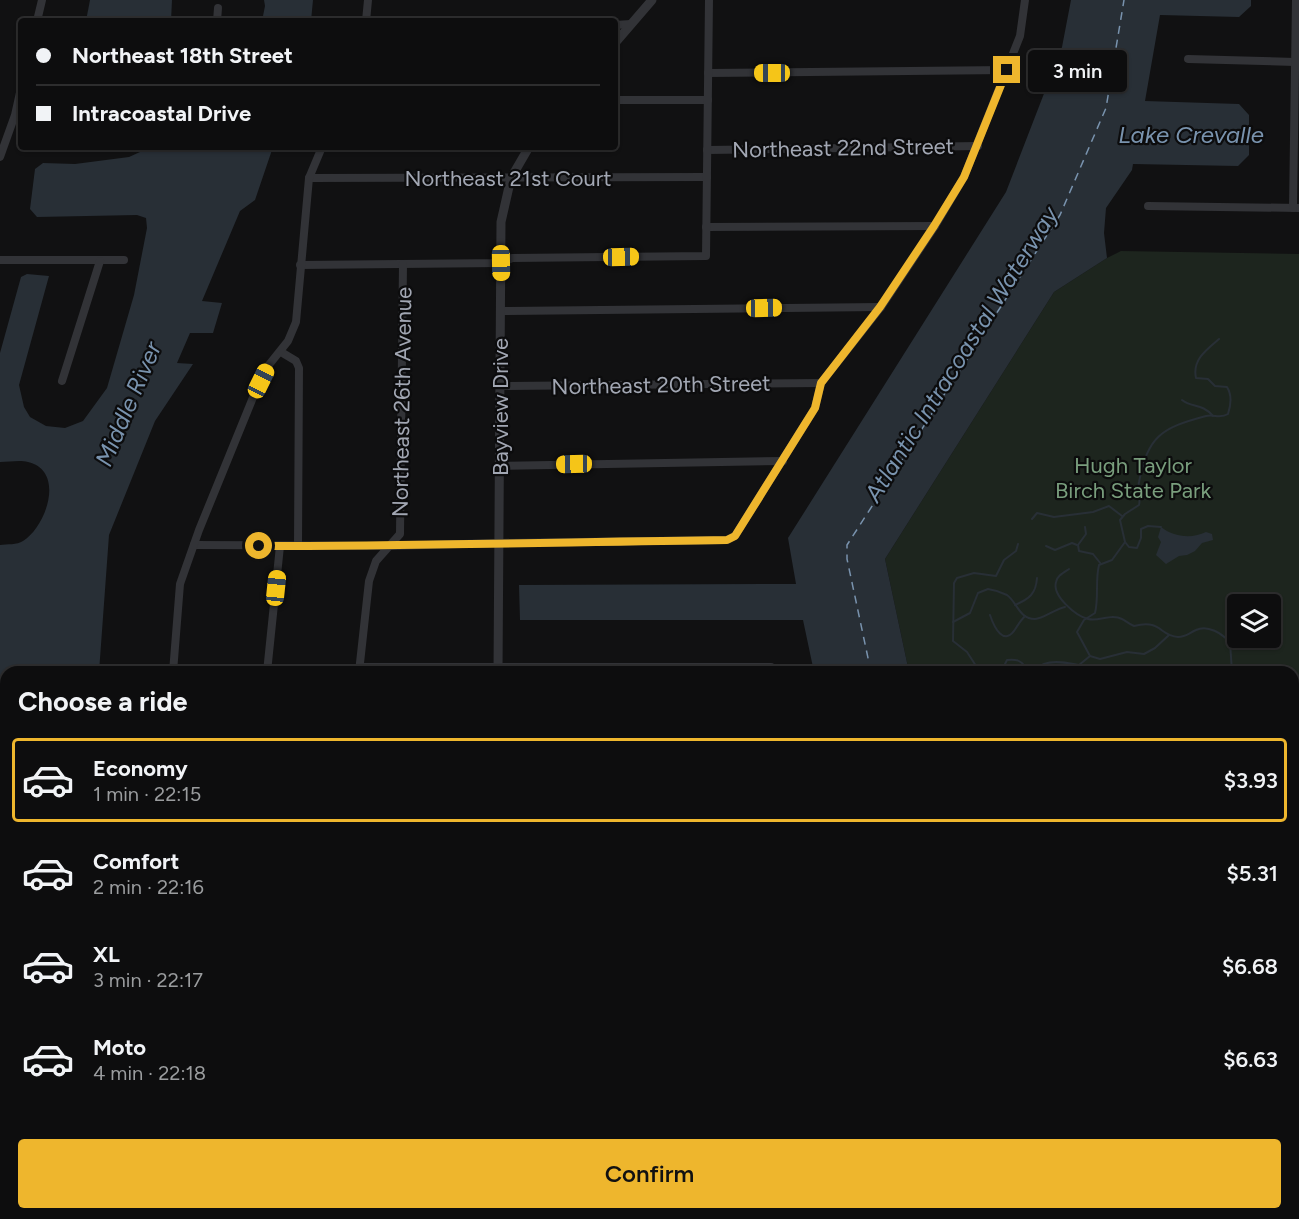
<!DOCTYPE html>
<meta charset="utf-8">
<style>
:root{--surface:#0d0d0e;--page:#161617;--text:#f1f3f6;--muted:#9a9c9e;--line:#2d2d2e;--accent:#eeb62d}
body{margin:0;font-family:Figtree,sans-serif;background:var(--page);color:var(--text);height:100vh;display:flex;flex-direction:column;font-size:22px;white-space:nowrap}
*{box-sizing:border-box;margin:0}
p{font-size:20px;color:var(--muted)}
.icon{flex:none;width:33px;height:33px;fill:none;stroke:currentColor;stroke-width:2;stroke-linecap:round;stroke-linejoin:round}
.map{position:relative;flex:1;overflow:hidden}
.details{position:absolute;left:0px;top:666px;width:1299px;height:554px;display:flex;flex-direction:column;background:var(--surface);border-radius:18px 18px 0 0;box-shadow:0 2px 4px #0004,0 0 0 2px var(--line)}
.details>*{flex:none}
.hud{position:absolute;left:18px;top:18px;width:600px;height:132px;border-radius:6px;box-shadow:0 2px 4px #0004,0 0 0 2px var(--line);display:grid;align-content:center;height:132px;padding:0 18px;background:var(--surface)}
.fabs{position:absolute;left:1227px;top:594px;display:grid;gap:12px}
.fabs a{display:grid;place-items:center;width:54px;height:54px;border-radius:6px;background:var(--surface);box-shadow:0 2px 4px #0004,0 0 0 2px var(--line);font-size:30px}
.end{position:absolute;width:27px;height:27px;margin:-14px;border:8px solid #eeb62d;background:#111;box-shadow:0 0 0 3px #111}
.from{border-radius:50%}
.bubble{position:absolute;height:42px;border-radius:6px;background:var(--surface);box-shadow:0 2px 4px #0004,0 0 0 2px var(--line);font-size:20px;font-weight:600;line-height:42px;text-align:center}
.car{position:absolute;width:18px;height:36px;margin:-18px -9px;border-radius:8px;box-shadow:0 0 4px 2px #0007;background:linear-gradient(#f5c518 24%,#345 0 40%,#f5c518 0 76%,#345 0 86%,#f5c518 0)}
.hud b{display:flex;align-items:center;gap:21px;height:57px;font-size:22px}
.hud b+b{border-top:2px solid var(--line)}
.hud i{width:15px;height:15px;background:var(--text)}
ul{padding:0;list-style:none}
li{display:flex;align-items:center;gap:18px;height:84px;margin:0 12px 9px;padding:0 6px;border:3px solid transparent;border-radius:6px}
li div{flex:1}
li b{display:block;font-size:22px}
li em{font-style:normal;font-weight:600}
li.on{border-color:var(--accent)}
li>.icon{width:54px;height:54px;stroke-width:1.5}
h2{padding:0 18px;font-size:27px;line-height:72px}
.button{display:flex;gap:12px;margin-top:auto;padding:12px 18px}
.button a{flex:1;height:69px;border-radius:6px;background:var(--accent);color:#111;font-size:24px;font-weight:600;line-height:69px;text-align:center}
.map>svg:first-child{display:block}
.green{fill:#1d251e;fill-rule:evenodd}
.water{fill:#282f36}
.lines{fill:none;stroke-linecap:round;stroke-linejoin:round}
.stream{stroke:#282f36;stroke-width:2}
.ferry{stroke:#7993ae;stroke-width:1.5;stroke-dasharray:8 6;stroke-linecap:butt}
.minor{stroke:#323337;stroke-width:8}
.tertiary{stroke:#323337;stroke-width:9}
.route{stroke:#eeb62d;stroke-width:8}
.labels{text-anchor:middle;dominant-baseline:central;stroke-width:4.5;stroke-linejoin:round;paint-order:stroke}
.street-label{font-size:22px;fill:#a2a7b3;stroke:#0c0c0d}
.park-label{font-size:22px;fill:#799e7d;stroke:#0c0c0d}
.water-label{font-size:24px;font-style:italic;fill:#7993ae;stroke:#0c0c0d}
</style>
<div class="map">
<svg width="1299" height="1219" viewBox="0 0 1299 1219">
<rect width="100%" height="100%" fill="#111112"/>
<path class="green" d="M 1121,251 L 1299,254 L 1299,1219 L 1023,1219 L 1022,1214 L 1293,1214 L 1293,672 L 909,672 L 885,559 L 1054,292 L 1107,258 ZM 1238,604 L 1270,604 L 1270,638 L 1238,638 Z"/>
<g class="water">
<path d="M 90,0 L 172,0 L 171,21 L 86,21 Z"/>
<path d="M 264,0 L 313,0 L 311,21 L 262,21 L 265,6 Z"/>
<path d="M 1071,0 L 1251,0 L 1251,6 L 1239,17 L 1160,15 L 1145,101 L 1239,104 L 1249,115 L 1249,155 L 1238,166 L 1133,164 L 1132,170 L 1106,208 L 1104,233 L 1107,258 L 1054,292 L 885,559 L 909,672 L 814,672 L 803,620 L 520,620 L 519,585 L 796,584 L 788,538 L 1006,192 L 1062,47 Z"/>
<path d="M 151,147 L 273,147 L 255,200 L 240,211 L 202,301 L 222,303 L 213,333 L 190,333 L 177,363 L 193,364 L 155,421 L 109,535 L 99,672 L 6,672 L 6,1143 L 0,1155 L 0,927 L 3,913 L 0,898 L 0,545 C 7,544 17,545 23,541 C 46,527 66,471 28,462 C 20,460 9,462 0,462 L 0,353 L 21,277 L 27,274 L 49,276 L 19,385 L 24,407 L 30,417 L 46,426 L 65,428 L 83,421 L 107,388 L 134,295 L 147,228 L 146,218 L 137,215 L 37,217 L 30,209 L 35,169 L 43,163 L 75,164 L 129,157 Z"/>
<path d="M 1161,527 C 1173,537 1192,539 1206,532 L 1212,534 L 1213,540 L 1202,543 L 1195,551 L 1187,555 L 1179,556 L 1166,564 L 1156,555 L 1161,542 L 1158,537 Z"/>
<path d="M 1299,724 L 1299,1198 L 1297,1219 L 1275,1219 L 1276,1214 L 1293,1214 C 1293,1161 1291,1109 1293,1056 C 1295,1003 1299,948 1293,895 L 1295,791 L 1293,789 L 1293,754 Z"/>
<path d="M 525,1214 L 573,1214 L 564,1219 L 521,1219 Z"/>
<path d="M 917,1214 L 1022,1214 L 1023,1219 L 913,1219 Z"/>
</g>
<g class="lines">
<g class="stream">
<path d="M 1182,400 C 1192,408 1202,403 1213,416"/>
<path d="M 1032,519 L 1037,513 L 1054,517 L 1093,512 L 1109,506 L 1122,516"/>
<path d="M 1085,527 L 1086,534 L 1078,545 L 1079,551 L 1093,554 L 1101,564"/>
<path d="M 1125,542 L 1129,547 L 1137,548 L 1141,538 L 1141,529 L 1148,526 L 1161,527"/>
<path d="M 1046,546 L 1055,550 L 1072,543 L 1077,545"/>
<path d="M 1069,569 C 1063,573 1057,576 1056,582 C 1052,596 1076,616 1088,619 C 1099,622 1111,613 1122,619 C 1126,621 1129,624 1134,626 C 1162,619 1159,636 1178,637 C 1186,637 1189,633 1196,630 C 1208,624 1222,634 1230,642"/>
<path d="M 1015,605 C 1029,599 1036,594 1037,578"/>
<path d="M 990,615 C 994,627 1004,648 1016,628 C 1019,623 1021,620 1025,616"/>
<path d="M 953,622 L 970,613 L 978,593 L 988,589 C 995,590 1001,592 1007,595 C 1017,602 1019,619 1035,619 C 1043,619 1055,609 1065,607"/>
<path d="M 1169,635 L 1155,648 L 1144,654 L 1127,652 L 1100,659 L 1090,656 L 1077,632 L 1084,620 L 1095,613 C 1099,597 1095,581 1099,565 L 1112,560 L 1125,542 L 1120,520 L 1125,514 L 1139,505 C 1141,497 1137,490 1139,482 C 1148,436 1161,428 1206,416 C 1214,414 1220,419 1228,414 C 1231,405 1232,395 1227,387 L 1215,386 L 1208,379 L 1196,378 C 1192,360 1206,350 1219,339"/>
<path d="M 980,672 L 967,652 L 953,641 L 954,583 L 957,578 L 974,573 L 996,576 L 1004,560 L 1016,551 L 1018,544"/>
<path d="M 1001,672 L 1007,660 C 1016,659 1021,660 1026,668"/>
<path d="M 1024,672 L 1026,668 C 1035,671 1037,667 1044,664 C 1054,660 1069,663 1079,665 L 1090,656"/>
<path d="M 1232,672 L 1230,642 L 1234,612"/>
</g>
<g class="ferry">
<path d="M 871,672 L 847,559 L 847,545 L 1060,215 L 1106,108 L 1124,0"/>
<path d="M 986,1219 L 986,1214"/>
</g>
<g class="minor">
<path d="M 37,21 L 42,0"/>
<path d="M 217,21 L 218,8"/>
<path d="M 366,21 L 368,0"/>
<path d="M 615,25 L 631,24"/>
<path d="M 1188,59 L 1295,62"/>
<path d="M 708,73 L 1007,70"/>
<path d="M 615,100 L 708,100"/>
<path d="M 707,150 L 978,146"/>
<path d="M 0,157 L 15,115 L 21,88"/>
<path d="M 309,178 L 707,177"/>
<path d="M 1148,206 L 1299,208"/>
<path d="M 1293,208 L 1296,0"/>
<path d="M 706,227 L 935,226"/>
<path d="M 0,260 L 124,260"/>
<path d="M 300,265 L 501,263 L 512,258 L 706,256 L 709,0"/>
<path d="M 501,311 L 881,307"/>
<path d="M 281,352 L 296,361 L 299,368 L 298,545"/>
<path d="M 62,381 L 100,261"/>
<path d="M 500,386 L 821,383"/>
<path d="M 500,466 L 783,461"/>
<path d="M 194,545 L 389,546 L 500,543 L 727,540 L 735,536 L 815,408 L 821,383 L 881,307 L 935,226 L 964,177 L 1020,36 L 1025,0"/>
<path d="M 359,667 L 771,667"/>
<path d="M 173,672 L 180,584 L 199,530 L 254,395 L 268,366 L 288,341 L 296,322 L 309,178 L 322,147"/>
<path d="M 267,672 L 280,546"/>
<path d="M 359,672 L 369,581 L 376,561 L 400,534 L 403,264"/>
<path d="M 301,1214 L 301,1219"/>
<path d="M 35,1219 L 37,1214"/>
<path d="M 656,1219 L 666,1214"/>
</g>
<g class="tertiary">
<path d="M 615,43 L 652,0"/>
<path d="M 498,672 L 501,222 L 511,178 L 529,147"/>
<path d="M 437,1219 L 443,1214"/>
</g>
</g>
<g class="lines">
<path class="route" d="M 259,546 C 415,546 571,542 727,540 L 735,536 L 815,408 L 821,383 L 880,307 L 934,226 L 964,177 L 1007,70"/>
</g>
<g class="labels">
<g class="street-label">
<text transform="translate(843 148) rotate(-1)">Northeast 22nd Street</text>
<text x="508" y="178">Northeast 21st Court</text>
<text transform="translate(661 385) rotate(-1)">Northeast 20th Street</text>
<text transform="translate(402 402) rotate(-89)">Northeast 26th Avenue</text>
<text transform="translate(500 407) rotate(-90)">Bayview Drive</text>
</g>
<g class="park-label">
<text x="1133" y="465">Hugh Taylor<tspan x="1133" dy="25">Birch State Park</tspan></text>
</g>
<g class="water-label">
<text x="1191" y="134">Lake Crevalle</text>
<text transform="translate(961 354) rotate(-58)">Atlantic Intracoastal Waterway</text>
<text transform="translate(128 404) rotate(-67)">Middle River</text>
</g>
</g>
</svg>
<div class="fabs">
<a><svg class="icon" aria-label="layers" viewBox="0 0 24 24"><path d="M12 4l9 5-9 5-9-5zM3 14l9 5 9-5"/></svg></a>
</div>
<i class="end from" style="left:259px;top:546px"></i>
<i class="end" style="left:1007px;top:70px"></i>
<div class="bubble" style="left:1028px;top:50px;width:99px">3 min</div>
<i class="car" style="left:772px;top:73px;rotate:270deg"></i>
<i class="car" style="left:621px;top:257px;rotate:89deg"></i>
<i class="car" style="left:501px;top:263px;rotate:179deg"></i>
<i class="car" style="left:764px;top:308px;rotate:89deg"></i>
<i class="car" style="left:261px;top:381px;rotate:26deg"></i>
<i class="car" style="left:574px;top:464px;rotate:269deg"></i>
<i class="car" style="left:276px;top:588px;rotate:6deg"></i>
<div class="hud">
<b><i class="from"></i>Northeast 18th Street</b>
<b><i></i>Intracoastal Drive</b>
</div>
<section class="details">
<h2>Choose a ride</h2>
<ul>
<li class="on"><svg class="icon" aria-label="car" viewBox="0 0 24 24"><path d="M5 17H2v-5l4-1 3-4h7l3 4 3 1v5h-3M9 17h6M6 11h13"/><circle cx="7" cy="17" r="2"/><circle cx="17" cy="17" r="2"/></svg><div><b>Economy</b><p>1 min · 22:15</p></div><em>$3.93</em></li>
<li><svg class="icon" aria-label="car" viewBox="0 0 24 24"><path d="M5 17H2v-5l4-1 3-4h7l3 4 3 1v5h-3M9 17h6M6 11h13"/><circle cx="7" cy="17" r="2"/><circle cx="17" cy="17" r="2"/></svg><div><b>Comfort</b><p>2 min · 22:16</p></div><em>$5.31</em></li>
<li><svg class="icon" aria-label="car" viewBox="0 0 24 24"><path d="M5 17H2v-5l4-1 3-4h7l3 4 3 1v5h-3M9 17h6M6 11h13"/><circle cx="7" cy="17" r="2"/><circle cx="17" cy="17" r="2"/></svg><div><b>XL</b><p>3 min · 22:17</p></div><em>$6.68</em></li>
<li><svg class="icon" aria-label="car" viewBox="0 0 24 24"><path d="M5 17H2v-5l4-1 3-4h7l3 4 3 1v5h-3M9 17h6M6 11h13"/><circle cx="7" cy="17" r="2"/><circle cx="17" cy="17" r="2"/></svg><div><b>Moto</b><p>4 min · 22:18</p></div><em>$6.63</em></li>
</ul>
<div class="button"><a>Confirm</a></div>
</section>
</div>
